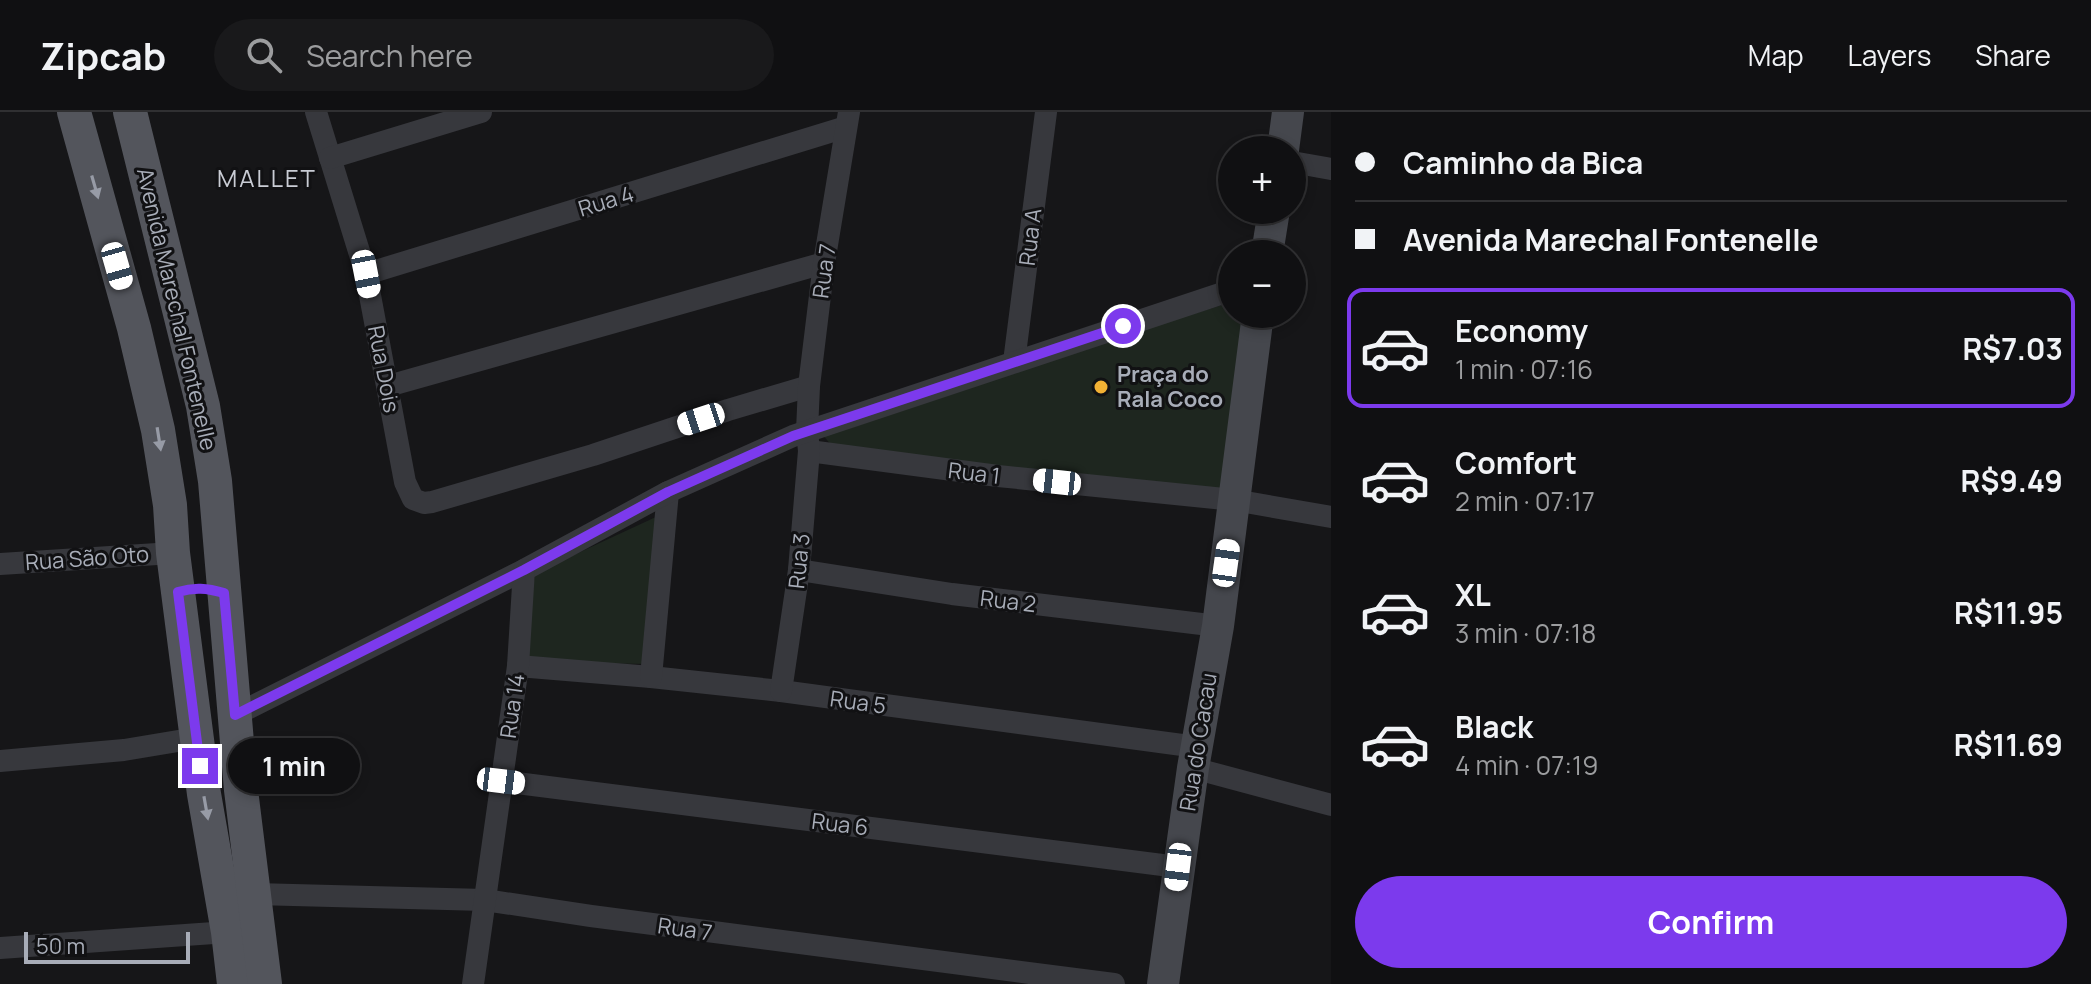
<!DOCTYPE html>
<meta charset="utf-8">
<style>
:root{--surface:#101012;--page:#19191b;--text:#f1f3f6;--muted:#9c9d9f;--line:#303032;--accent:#7c3aed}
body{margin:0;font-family:Manrope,sans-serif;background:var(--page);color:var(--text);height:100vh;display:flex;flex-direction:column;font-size:30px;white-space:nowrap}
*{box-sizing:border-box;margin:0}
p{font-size:26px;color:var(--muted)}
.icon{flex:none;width:44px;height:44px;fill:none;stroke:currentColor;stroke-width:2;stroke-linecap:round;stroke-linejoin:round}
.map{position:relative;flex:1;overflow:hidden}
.side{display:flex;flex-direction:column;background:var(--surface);width:760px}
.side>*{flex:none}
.banner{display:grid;align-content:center;height:176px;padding:0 24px;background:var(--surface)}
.buttons{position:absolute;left:1218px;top:24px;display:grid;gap:16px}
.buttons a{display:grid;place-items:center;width:88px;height:88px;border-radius:50%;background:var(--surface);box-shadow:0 4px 12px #0003,0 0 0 2px var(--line);font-size:40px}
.scale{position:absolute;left:24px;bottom:20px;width:166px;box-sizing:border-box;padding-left:8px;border:4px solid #a8adb8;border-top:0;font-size:22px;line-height:28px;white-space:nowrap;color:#a8adb8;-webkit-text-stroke:6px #111113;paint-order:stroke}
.end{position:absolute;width:36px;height:36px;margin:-18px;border:10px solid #7c3aed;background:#fff;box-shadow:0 0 0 4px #fff}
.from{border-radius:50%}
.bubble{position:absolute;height:56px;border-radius:28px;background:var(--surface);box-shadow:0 4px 12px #0003,0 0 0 2px var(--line);font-size:26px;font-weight:700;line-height:56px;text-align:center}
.car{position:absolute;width:24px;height:48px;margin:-24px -12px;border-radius:10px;box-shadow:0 0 6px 2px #0007;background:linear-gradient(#fff 24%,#345 0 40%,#fff 0 76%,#345 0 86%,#fff 0)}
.banner b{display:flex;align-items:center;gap:28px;height:76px;font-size:30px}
.banner b+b{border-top:2px solid var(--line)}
.banner i{width:20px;height:20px;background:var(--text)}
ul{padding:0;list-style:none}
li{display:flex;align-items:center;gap:24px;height:120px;margin:0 16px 12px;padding:0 8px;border:4px solid transparent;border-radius:16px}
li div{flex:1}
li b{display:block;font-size:30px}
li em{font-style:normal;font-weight:700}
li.current{border-color:var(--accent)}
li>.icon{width:72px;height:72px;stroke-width:1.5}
.cta{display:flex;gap:16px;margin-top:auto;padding:16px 24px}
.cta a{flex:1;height:92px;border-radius:48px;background:var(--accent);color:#fff;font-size:32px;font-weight:700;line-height:92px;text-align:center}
header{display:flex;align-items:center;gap:48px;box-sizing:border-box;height:112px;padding:0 40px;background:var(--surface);border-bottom:2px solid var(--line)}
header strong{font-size:38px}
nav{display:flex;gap:44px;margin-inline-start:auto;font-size:28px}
.search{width:560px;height:72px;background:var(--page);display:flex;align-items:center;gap:20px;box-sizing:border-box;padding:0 28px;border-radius:44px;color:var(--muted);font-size:30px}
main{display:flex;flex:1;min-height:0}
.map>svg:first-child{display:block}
.green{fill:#1e261f}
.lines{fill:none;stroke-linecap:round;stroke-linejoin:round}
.street{stroke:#37383d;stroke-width:22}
.secondary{stroke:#45474d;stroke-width:32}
.primary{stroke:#53555c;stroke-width:34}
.oneway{fill:#979ba6}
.route{stroke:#7c3aed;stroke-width:10}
.poi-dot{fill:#f2b134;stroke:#111113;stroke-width:3}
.labels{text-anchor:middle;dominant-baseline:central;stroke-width:6;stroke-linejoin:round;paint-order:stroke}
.street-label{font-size:22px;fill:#a8adb8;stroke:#111113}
.poi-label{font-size:22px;font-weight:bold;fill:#a8adb8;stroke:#111113;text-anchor:start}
.neighbourhood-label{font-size:24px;letter-spacing:2px;fill:#c9ccd4;stroke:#111113}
</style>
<header>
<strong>Zipcab</strong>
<div class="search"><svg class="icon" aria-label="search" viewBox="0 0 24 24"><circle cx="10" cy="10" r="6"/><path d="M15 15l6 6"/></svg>Search here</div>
<nav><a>Map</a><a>Layers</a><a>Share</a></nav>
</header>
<main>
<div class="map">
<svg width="1331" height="872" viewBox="0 0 1331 872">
<rect width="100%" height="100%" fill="#161618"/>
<g class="green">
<path d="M 1232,190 L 1232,202 L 1247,202 L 1229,381 L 833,335 L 821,321 L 1010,258 Z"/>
<path d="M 658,404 L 650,552 L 524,550 L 535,461 Z"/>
</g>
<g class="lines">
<g class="street">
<path d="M 316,0 L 366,162 L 405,370 L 413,387 L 424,391 L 432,390 L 593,343 L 728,298 L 809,274"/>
<path d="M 330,46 L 481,0"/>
<path d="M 1292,50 L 1331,57"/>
<path d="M 366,162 L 846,15"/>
<path d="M 1014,250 L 1046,0"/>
<path d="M 388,274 L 824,151"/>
<path d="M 809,339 L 998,364 L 1234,388 L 1331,405"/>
<path d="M 0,452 L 173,441"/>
<path d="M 799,458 L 952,482 L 1218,514"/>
<path d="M 518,554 L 651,565 L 781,579 L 1197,635"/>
<path d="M 651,565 L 668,380"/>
<path d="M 781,579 L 799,458 L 809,339 L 807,319 L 809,274 L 824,151 L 849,0"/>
<path d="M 235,603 L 524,458 L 668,380 L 793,324 L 1232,178"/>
<path d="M 0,649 L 124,638 L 196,626"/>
<path d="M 1193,656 L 1331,693"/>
<path d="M 501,669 L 1178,755"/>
<path d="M 255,782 L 485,788 L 591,804 L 1114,872"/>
<path d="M 0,836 L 228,820"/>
<path d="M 473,872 L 518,554 L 524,458"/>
</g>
<g class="secondary">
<path d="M 1283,38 L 1288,0"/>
<path d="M 1267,142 L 1274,98"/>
<path d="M 1163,872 L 1193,656 L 1218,514 L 1258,202"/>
</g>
<g class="primary">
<path d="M 74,0 L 134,216 L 158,318 L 170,393 L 173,441 L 204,682 L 228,820 L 234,872"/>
<path d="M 130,0 L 203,294 L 215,369 L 241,678 L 265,872"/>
</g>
</g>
<defs><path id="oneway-solid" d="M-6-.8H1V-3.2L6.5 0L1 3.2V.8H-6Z" transform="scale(2)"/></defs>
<g class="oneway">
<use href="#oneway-solid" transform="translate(95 75) rotate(74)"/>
<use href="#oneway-solid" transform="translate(159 327) rotate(81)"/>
<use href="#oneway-solid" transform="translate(206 696) rotate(80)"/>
</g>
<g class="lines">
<path class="route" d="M 200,654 L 178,480 C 194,475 207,476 224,481 L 235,603 L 524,458 L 668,380 L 793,324 L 1123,214"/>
</g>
<circle class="poi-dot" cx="1101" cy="275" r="8"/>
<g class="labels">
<g class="street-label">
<text transform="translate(606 89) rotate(-17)">Rua 4</text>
<text transform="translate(1030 125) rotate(-83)">Rua A</text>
<text transform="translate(824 159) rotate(-82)">Rua 7</text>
<text transform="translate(177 197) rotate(77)">Avenida Marechal Fontenelle</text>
<text transform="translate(384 257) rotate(79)">Rua Dois</text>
<text transform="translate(974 361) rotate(7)">Rua 1</text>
<text transform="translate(87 446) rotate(-4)">Rua São Oto</text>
<text transform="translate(799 449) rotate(-84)">Rua 3</text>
<text transform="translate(1008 489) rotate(7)">Rua 2</text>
<text transform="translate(858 590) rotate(8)">Rua 5</text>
<text transform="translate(512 594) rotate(-82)">Rua 14</text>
<text transform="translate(1198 630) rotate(-81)">Rua do Cacau</text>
<text transform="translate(840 712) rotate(7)">Rua 6</text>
<text transform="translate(685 817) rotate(8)">Rua 7</text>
</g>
<g class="poi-label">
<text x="1117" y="262">Praça do<tspan x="1117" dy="25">Rala Coco</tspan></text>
</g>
<g class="neighbourhood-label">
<text x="267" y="65">MALLET</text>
</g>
</g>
</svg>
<div class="buttons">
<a>+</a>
<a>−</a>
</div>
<div class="scale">50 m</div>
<i class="end from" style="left:1123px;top:214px"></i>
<i class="end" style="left:200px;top:654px"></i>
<div class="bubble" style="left:228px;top:626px;width:132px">1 min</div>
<i class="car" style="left:117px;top:154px;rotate:164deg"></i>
<i class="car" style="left:366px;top:162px;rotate:169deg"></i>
<i class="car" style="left:701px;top:307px;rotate:252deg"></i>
<i class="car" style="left:1057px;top:370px;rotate:276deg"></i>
<i class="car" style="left:1226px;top:451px;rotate:8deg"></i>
<i class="car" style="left:501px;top:669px;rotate:97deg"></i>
<i class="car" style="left:1178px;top:755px;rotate:187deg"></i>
</div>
<section class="side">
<div class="banner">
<b><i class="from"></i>Caminho da Bica</b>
<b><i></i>Avenida Marechal Fontenelle</b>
</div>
<ul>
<li class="current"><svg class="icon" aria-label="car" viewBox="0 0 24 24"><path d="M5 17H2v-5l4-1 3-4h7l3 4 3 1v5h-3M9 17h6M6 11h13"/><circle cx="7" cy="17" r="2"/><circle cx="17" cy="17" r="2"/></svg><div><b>Economy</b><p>1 min · 07:16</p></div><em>R$7.03</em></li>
<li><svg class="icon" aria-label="car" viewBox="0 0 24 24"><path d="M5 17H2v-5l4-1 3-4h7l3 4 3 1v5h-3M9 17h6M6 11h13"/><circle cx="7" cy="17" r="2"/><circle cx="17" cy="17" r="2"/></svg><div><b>Comfort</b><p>2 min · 07:17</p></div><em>R$9.49</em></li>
<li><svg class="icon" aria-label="car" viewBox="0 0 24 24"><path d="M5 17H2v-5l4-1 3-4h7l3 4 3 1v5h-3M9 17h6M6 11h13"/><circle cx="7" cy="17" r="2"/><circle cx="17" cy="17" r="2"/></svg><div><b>XL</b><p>3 min · 07:18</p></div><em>R$11.95</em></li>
<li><svg class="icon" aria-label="car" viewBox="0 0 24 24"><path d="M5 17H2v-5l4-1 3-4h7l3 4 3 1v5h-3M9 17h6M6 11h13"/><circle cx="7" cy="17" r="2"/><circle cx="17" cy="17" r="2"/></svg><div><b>Black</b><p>4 min · 07:19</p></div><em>R$11.69</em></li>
</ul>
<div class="cta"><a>Confirm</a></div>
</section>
</main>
